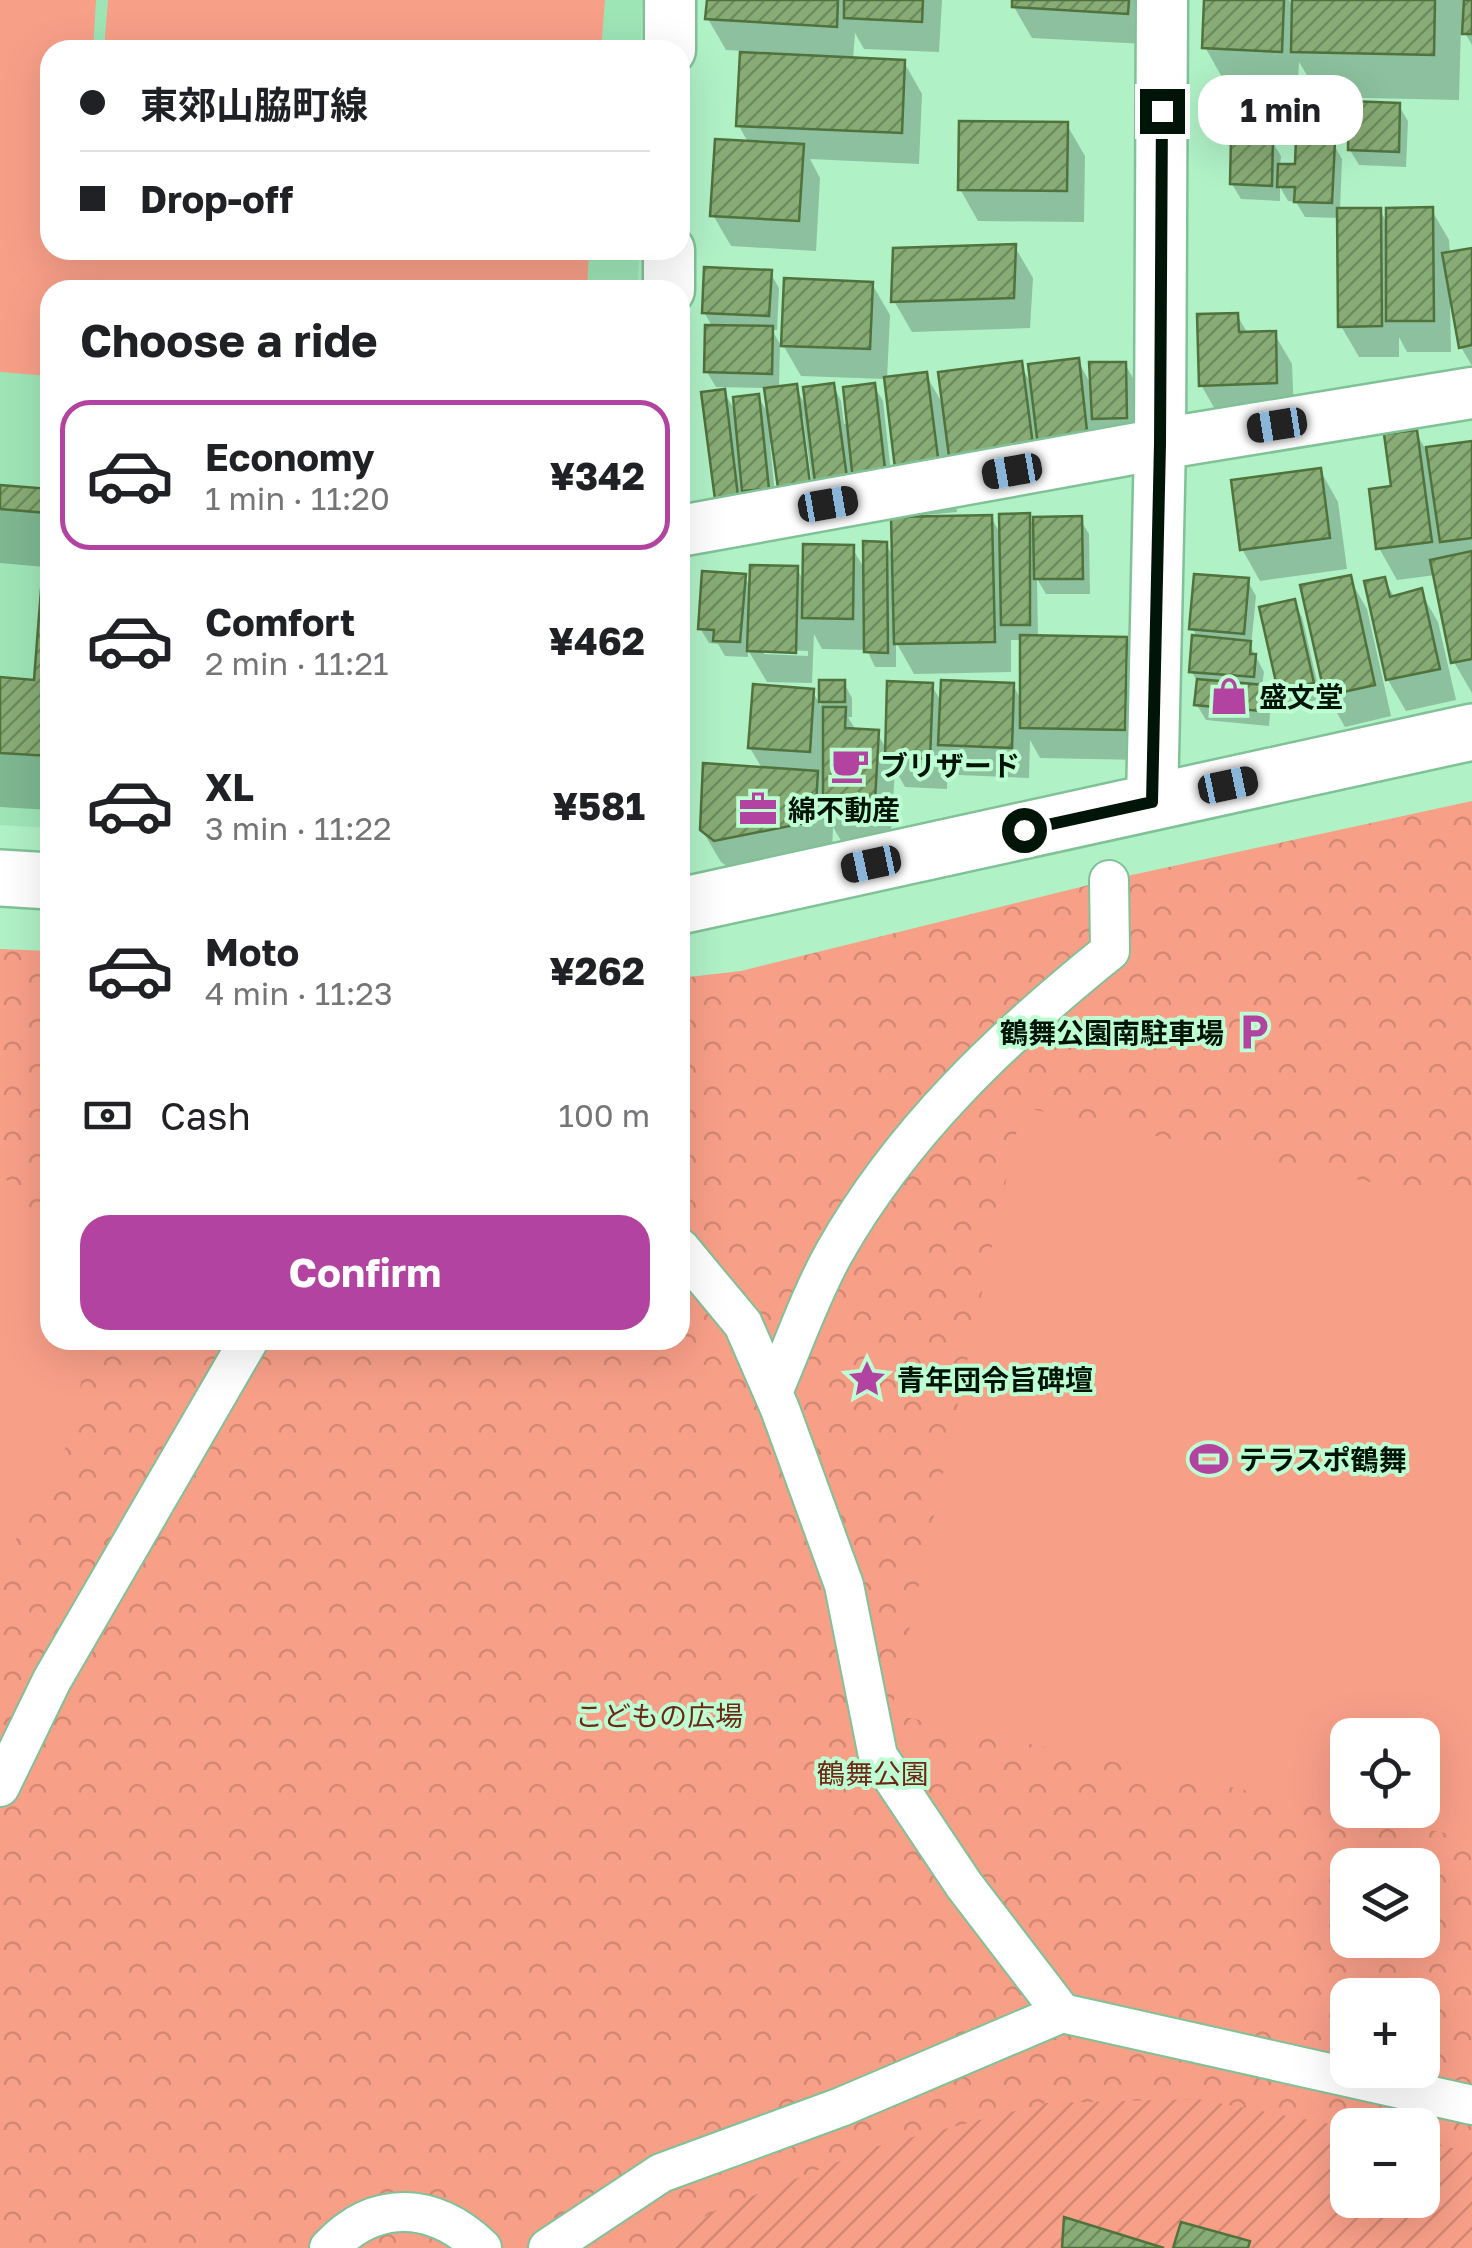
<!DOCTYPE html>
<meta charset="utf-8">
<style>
:root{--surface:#fff;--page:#f2f2f2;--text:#202124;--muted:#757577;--line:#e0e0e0;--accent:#b343a0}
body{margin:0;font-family:"Golos Text","Noto Sans JP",sans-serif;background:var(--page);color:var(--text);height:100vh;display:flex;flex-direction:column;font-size:38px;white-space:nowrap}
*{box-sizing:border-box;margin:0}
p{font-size:32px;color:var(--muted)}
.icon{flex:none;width:55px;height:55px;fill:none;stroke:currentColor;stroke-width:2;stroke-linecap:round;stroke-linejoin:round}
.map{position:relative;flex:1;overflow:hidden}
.drawer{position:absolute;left:40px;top:280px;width:650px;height:1070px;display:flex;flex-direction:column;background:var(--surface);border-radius:30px;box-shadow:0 10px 40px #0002}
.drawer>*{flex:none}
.top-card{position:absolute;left:40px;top:40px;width:650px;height:220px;border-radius:30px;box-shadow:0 10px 40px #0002;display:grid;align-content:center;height:220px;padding:0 40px;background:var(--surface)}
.tools{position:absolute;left:1330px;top:1718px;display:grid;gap:20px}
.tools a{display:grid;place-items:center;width:110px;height:110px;border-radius:20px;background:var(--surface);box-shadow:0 10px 40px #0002;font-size:50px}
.end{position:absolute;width:45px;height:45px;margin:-22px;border:12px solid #001407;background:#fff;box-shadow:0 0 0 5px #fff}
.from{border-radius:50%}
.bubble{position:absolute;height:70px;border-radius:30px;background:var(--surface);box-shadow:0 10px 40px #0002;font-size:32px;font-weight:700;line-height:70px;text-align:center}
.car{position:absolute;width:30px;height:60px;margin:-30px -15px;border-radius:12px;box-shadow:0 0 8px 2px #0007;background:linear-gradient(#222 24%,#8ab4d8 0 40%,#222 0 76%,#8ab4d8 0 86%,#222 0)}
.top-card b{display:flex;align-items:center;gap:35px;height:95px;font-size:38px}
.top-card b+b{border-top:2px solid var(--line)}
.top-card i{width:25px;height:25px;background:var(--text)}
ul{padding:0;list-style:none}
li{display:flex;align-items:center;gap:30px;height:150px;margin:0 20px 15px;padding:0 20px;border:5px solid transparent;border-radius:30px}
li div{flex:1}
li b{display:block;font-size:38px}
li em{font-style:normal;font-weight:700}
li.selected{border-color:var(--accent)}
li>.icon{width:90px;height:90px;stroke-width:1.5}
h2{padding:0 40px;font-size:45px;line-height:120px}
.pay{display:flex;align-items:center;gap:25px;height:110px;padding:0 40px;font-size:38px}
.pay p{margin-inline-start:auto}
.primary-button{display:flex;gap:20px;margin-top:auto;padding:20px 40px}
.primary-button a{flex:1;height:115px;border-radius:30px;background:var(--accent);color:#fff;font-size:40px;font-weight:700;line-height:115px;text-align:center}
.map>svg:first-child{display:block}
.built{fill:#9ee5b6}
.forest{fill:url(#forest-crowns);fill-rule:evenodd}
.garden{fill:url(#garden-furrows)}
.pitch{fill:#f89f88;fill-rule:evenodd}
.shadow{fill:#0003;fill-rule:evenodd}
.building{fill:url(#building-hatch);stroke:#50723d;stroke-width:2.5}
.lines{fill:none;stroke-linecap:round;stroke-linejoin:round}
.pedestrian-casing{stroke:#81c197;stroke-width:42}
.minor-casing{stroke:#81c197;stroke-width:55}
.tertiary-casing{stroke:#81c197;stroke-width:60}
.pedestrian{stroke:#fff;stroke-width:38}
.minor{stroke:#fff;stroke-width:50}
.tertiary{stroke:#fff;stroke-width:55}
.route{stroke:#001407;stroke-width:12}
.labels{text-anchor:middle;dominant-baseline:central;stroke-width:8;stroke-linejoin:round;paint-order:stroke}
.poi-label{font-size:28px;font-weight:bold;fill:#001407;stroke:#bdffd3;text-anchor:start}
.park-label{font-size:28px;fill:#6d2715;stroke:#bdffd3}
</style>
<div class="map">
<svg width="1472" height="2248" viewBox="0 0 1472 2248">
<defs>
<pattern id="forest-crowns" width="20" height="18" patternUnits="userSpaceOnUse" patternTransform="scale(2.5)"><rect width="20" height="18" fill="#f89f88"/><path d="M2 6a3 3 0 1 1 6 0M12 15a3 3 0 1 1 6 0" fill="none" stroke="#d38874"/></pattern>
<pattern id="garden-furrows" width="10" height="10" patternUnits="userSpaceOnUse" patternTransform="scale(2.5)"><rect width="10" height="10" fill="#f89f88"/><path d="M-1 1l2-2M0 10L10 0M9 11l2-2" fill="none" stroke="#d38874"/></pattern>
<pattern id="building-hatch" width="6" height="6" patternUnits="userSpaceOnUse" patternTransform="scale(2.5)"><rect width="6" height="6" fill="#88ac75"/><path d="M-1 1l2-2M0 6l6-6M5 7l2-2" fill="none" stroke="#6d8b5e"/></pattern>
</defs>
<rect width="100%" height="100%" fill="#b0f1c6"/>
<path class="built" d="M 0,0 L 642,0 L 641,50 L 50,50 L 50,250 L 639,250 L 638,290 L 50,290 L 50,828 L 0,825 Z"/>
<path class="forest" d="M 1472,801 L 1472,2248 L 0,2248 L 0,949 L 50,951 L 50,1340 L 680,1340 L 680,978 L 741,971 L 1109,880 ZM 1348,1735 L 1422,1735 L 1422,1810 L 1348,1810 ZM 1348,1865 L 1422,1865 L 1422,1940 L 1348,1940 ZM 1348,1995 L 1422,1995 L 1422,2070 L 1348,2070 ZM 1348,2125 L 1422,2125 L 1422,2200 L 1348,2200 Z"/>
<path class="garden" d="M 1197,2099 L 1347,2127 L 1348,2200 L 1422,2200 L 1423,2142 L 1472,2152 L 1472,2248 L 655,2248 L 714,2211 L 878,2146 L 1046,2103 Z"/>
<g class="pitch">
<path d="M 0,0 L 96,0 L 93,50 L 50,50 L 50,250 L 589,250 L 587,290 L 50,290 L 50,376 L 0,372 Z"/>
<path d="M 108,0 L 605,0 L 601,50 L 104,50 Z"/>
<path d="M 1022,1107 L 1472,1204 L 1472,1839 L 891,1714 ZM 1348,1735 L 1422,1735 L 1422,1810 L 1348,1810 Z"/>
<path d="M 0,1172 L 50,1231 L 50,1340 L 82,1340 C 87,1419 51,1500 0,1559 Z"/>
</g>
<g class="shadow">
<path d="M 709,0 L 942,0 L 939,52 L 864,49 L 855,33 L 853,60 L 904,62 L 922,94 L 919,164 L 810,159 L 820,178 L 816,251 L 731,246 L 713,215 L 749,144 L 739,126 L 742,51 L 726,50 L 708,19 Z"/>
<path d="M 1015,0 L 1147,0 L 1145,44 L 1032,38 L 1014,7 Z"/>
<path d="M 1207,0 L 1289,0 L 1294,9 L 1295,0 L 1472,0 L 1472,45 L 1461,26 L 1459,100 L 1320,97 L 1299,62 L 1298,83 L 1223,79 L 1205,47 Z"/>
<path d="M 1399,106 L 1408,121 L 1406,167 L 1359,165 L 1350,150 Z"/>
<path d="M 1067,125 L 1085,156 L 1084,222 L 978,221 L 960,189 Z"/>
<path d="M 1272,141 L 1281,156 L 1280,166 L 1298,167 L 1333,143 L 1342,159 L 1340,210 L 1380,210 L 1388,225 L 1431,209 L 1449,240 L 1450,254 L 1472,250 L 1472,366 L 1461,347 L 1453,303 L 1450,304 L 1451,352 L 1407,352 L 1399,337 L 1399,357 L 1359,357 L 1341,326 L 1340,218 L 1305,217 L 1296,202 L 1288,201 L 1280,187 L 1280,201 L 1241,199 L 1232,184 Z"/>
<path d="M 1015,247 L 1033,278 L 1030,328 L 912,332 L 894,301 Z"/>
<path d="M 706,269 L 770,272 L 779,288 L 777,330 L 772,330 L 780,344 L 779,388 L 795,387 L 808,409 L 806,389 L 833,385 L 841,401 L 844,424 L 849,424 L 845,389 L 874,386 L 883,401 L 894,501 L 865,504 L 852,482 L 855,500 L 825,505 L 827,522 L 800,526 L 782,494 L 775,444 L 770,444 L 776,504 L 754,506 L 742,486 L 746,519 L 727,522 L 718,506 L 704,394 L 724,392 L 737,414 L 736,399 L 758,396 L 771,419 L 767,388 L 716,387 L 707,372 L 708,328 L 713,328 L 704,312 ZM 798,416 L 803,416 L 815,504 L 810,504 Z"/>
<path d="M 872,284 L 890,315 L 887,379 L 926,375 L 945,408 L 1020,364 L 1033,387 L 1078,361 L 1093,388 L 1125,364 L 1134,380 L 1135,433 L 950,459 L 957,512 L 926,515 L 926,519 L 991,517 L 1002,537 L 1028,516 L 1036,529 L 1080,519 L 1089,534 L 1090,594 L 1046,594 L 1037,579 L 1038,637 L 1125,639 L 1143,670 L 1142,760 L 1040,758 L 1030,740 L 1029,778 L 959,775 L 948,757 L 947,789 L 905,787 L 895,769 L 891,831 L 864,837 L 864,843 L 843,844 L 833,827 L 832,852 L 734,871 L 721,862 L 702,830 L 763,770 L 750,748 L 812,691 L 821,706 L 822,682 L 844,683 L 852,698 L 852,717 L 848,717 L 857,732 L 877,733 L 887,750 L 932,686 L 942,703 L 1013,685 L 1023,703 L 1023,640 L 1011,640 L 1011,672 L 914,674 L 896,642 L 896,667 L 875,667 L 867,650 L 822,649 L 814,634 L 812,683 L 767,682 L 748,650 L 748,657 L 725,656 L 718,644 L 709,643 L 700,628 L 744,576 L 751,588 L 797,569 L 805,583 L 852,548 L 866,571 L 886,544 L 894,559 L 919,519 L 899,484 L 886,379 L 801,376 L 783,345 ZM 764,649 L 808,651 L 808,656 L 764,654 Z"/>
<path d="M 1237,315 L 1248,334 L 1274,333 L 1292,364 L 1294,414 L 1219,416 L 1201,385 Z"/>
<path d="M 1416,433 L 1426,450 L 1472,443 L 1472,693 L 1454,662 L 1436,575 L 1397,580 L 1379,548 L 1394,488 Z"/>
<path d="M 1320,470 L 1338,502 L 1347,569 L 1260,581 L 1242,549 Z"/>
<path d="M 0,488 L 50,491 L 50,810 L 0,807 L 0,679 L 37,682 L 45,567 L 0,563 Z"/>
<path d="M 1349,578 L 1367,609 L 1391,716 L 1345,727 L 1327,695 Z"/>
<path d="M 1247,580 L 1256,596 L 1251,647 L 1264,672 L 1262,687 L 1271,702 L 1269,726 L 1206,720 L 1197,705 L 1199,684 L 1191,671 L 1198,638 L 1192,628 Z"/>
<path d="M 1384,580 L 1395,598 L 1420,591 L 1438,622 L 1456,700 L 1406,711 L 1388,680 L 1367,583 Z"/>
<path d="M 1293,602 L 1302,617 L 1321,699 L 1289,706 L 1280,690 Z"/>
</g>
<g class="building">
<path d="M 707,0 L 838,0 L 837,27 L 705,19 Z"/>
<path d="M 844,0 L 923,0 L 922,22 L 844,18 Z"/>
<path d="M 1012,0 L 1129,0 L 1128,14 L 1012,7 Z"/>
<path d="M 1204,0 L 1284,0 L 1282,52 L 1202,48 Z"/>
<path d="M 1292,0 L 1435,0 L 1434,55 L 1291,52 Z"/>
<path d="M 1464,0 L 1472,0 L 1472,34 L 1462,34 Z"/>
<path d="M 740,52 L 905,60 L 902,133 L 736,126 Z"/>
<path d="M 1349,101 L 1400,103 L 1399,152 L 1348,150 Z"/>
<path d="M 959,121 L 1068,122 L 1067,191 L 958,190 Z"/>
<path d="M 1231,137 L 1273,138 L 1272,186 L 1230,184 Z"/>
<path d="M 715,139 L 804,144 L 799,221 L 710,216 Z"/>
<path d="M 1296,139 L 1335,141 L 1332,203 L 1294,202 L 1295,187 L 1277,187 L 1278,164 L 1295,164 Z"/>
<path d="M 1433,207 L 1434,321 L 1386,321 L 1386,208 Z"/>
<path d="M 1337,208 L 1381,208 L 1382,326 L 1338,327 Z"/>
<path d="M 1016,244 L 1014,298 L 891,302 L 893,248 Z"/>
<path d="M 1472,248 L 1472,345 L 1459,348 L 1442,253 Z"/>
<path d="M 704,267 L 772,270 L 769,316 L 702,313 Z"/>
<path d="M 784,278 L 873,282 L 870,349 L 781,346 Z"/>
<path d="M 1238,313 L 1239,332 L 1276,331 L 1277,383 L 1199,386 L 1197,314 Z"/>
<path d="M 705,325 L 773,326 L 772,374 L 704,372 Z"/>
<path d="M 1079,358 L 1088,440 L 1038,446 L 1028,364 Z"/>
<path d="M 1022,361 L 1034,453 L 950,464 L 938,372 Z"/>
<path d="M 1089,362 L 1126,362 L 1127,418 L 1092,419 Z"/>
<path d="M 927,372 L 941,481 L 897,485 L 884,377 Z"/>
<path d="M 834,383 L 848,485 L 816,490 L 803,387 Z"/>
<path d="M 875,383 L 887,486 L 854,490 L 843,387 Z"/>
<path d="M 797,384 L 811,491 L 779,495 L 764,388 Z"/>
<path d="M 725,389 L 739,504 L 716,507 L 701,392 Z"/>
<path d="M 759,394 L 769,489 L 742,491 L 733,397 Z"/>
<path d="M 1417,430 L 1432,542 L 1376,549 L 1369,489 L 1391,486 L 1384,434 Z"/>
<path d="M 1472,441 L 1472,538 L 1440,542 L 1426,447 Z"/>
<path d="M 1321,468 L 1330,538 L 1240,550 L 1231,480 Z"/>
<path d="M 50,483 L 50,756 L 0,753 L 0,677 L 34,680 L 47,513 L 0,509 L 0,485 L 50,489 Z"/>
<path d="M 1030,513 L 1030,625 L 1001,625 L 999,514 Z"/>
<path d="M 992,515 L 995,642 L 894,644 L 891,517 Z"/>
<path d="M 1082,516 L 1083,579 L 1034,579 L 1033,517 Z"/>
<path d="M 863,541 L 887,542 L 888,653 L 864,652 Z"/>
<path d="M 803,544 L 854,545 L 853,619 L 802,618 Z"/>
<path d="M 1472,551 L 1472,659 L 1451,663 L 1430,560 Z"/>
<path d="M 750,565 L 798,566 L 796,653 L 747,651 Z"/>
<path d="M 702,571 L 746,574 L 740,642 L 713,641 L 714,630 L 698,629 Z"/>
<path d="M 1194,574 L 1249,578 L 1244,634 L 1189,629 Z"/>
<path d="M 1351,575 L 1375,685 L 1325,696 L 1300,585 Z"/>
<path d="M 1385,577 L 1390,597 L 1422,588 L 1440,669 L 1386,680 L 1364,581 Z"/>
<path d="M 1295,599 L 1314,683 L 1278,691 L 1259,607 Z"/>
<path d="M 1020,635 L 1127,637 L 1125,730 L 1020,728 Z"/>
<path d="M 1192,635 L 1251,641 L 1250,654 L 1256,654 L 1254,677 L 1189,672 Z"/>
<path d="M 1197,679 L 1264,685 L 1261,711 L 1194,705 Z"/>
<rect x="819" y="680" width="26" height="22"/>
<path d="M 941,680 L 1014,683 L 1012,748 L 938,745 Z"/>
<path d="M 887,681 L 933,683 L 930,759 L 885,757 Z"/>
<path d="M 753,684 L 814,689 L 810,752 L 748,748 Z"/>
<path d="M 823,707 L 846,707 L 845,728 L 879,730 L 875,800 L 848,806 L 847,813 L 823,813 Z"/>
<path d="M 703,763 L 818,771 L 815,821 L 714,841 L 700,830 Z"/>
<path d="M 1064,2217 L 1164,2248 L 1062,2248 Z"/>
<path d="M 1181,2222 L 1250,2241 L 1248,2248 L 1173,2248 Z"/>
</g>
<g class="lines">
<g class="pedestrian-casing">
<g id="pedestrian">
<path d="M 680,1248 L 743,1324 L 780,1409 L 844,1585 L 878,1756 L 964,1885 L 1062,2013"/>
<path d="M 773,1392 C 793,1346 810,1296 834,1253 C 902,1132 1003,1037 1110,951 L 1109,880"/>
<path d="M 0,1787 L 52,1680 L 249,1340"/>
<path d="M 329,2248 C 376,2198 434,2202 482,2248"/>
<path d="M 548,2248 L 661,2173 L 841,2107 L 1062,2013 L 1472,2105"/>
</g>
</g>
<g class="minor-casing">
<g id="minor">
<path d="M 670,50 L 670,0"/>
<path d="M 669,290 L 669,250"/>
<path d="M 680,531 L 1160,444 L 1472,393"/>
<path d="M 1152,801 L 1160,444 L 1162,0"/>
</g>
</g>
<g class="tertiary-casing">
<g id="tertiary">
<path d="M 0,878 L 50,881"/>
<path d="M 680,906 L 1472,732"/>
</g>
</g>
<use href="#pedestrian" class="pedestrian"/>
<use href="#minor" class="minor"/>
<use href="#tertiary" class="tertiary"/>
</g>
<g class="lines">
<path class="route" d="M 1024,830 L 1152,802 L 1160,444 L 1162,111"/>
</g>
<defs>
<g id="shop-bare" transform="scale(3)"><path d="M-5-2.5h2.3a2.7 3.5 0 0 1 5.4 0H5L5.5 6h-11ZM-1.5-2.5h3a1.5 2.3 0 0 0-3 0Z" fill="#b343a0" stroke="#bdffd3" stroke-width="2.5" paint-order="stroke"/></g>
<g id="cafe-bare" transform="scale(3)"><path d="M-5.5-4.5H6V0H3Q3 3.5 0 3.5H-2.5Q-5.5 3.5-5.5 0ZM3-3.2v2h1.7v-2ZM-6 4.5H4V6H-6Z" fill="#b343a0" stroke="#bdffd3" stroke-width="2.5" paint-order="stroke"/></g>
<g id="office-bare" transform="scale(3)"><path d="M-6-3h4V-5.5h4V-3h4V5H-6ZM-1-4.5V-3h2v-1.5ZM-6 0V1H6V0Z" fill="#b343a0" stroke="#bdffd3" stroke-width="2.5" paint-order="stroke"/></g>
<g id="parking-bare" transform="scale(3)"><path d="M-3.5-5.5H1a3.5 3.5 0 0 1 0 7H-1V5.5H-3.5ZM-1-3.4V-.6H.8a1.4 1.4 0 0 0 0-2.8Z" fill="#b343a0" stroke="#bdffd3" stroke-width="2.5" paint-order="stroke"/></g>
<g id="sight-bare" transform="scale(3)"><path d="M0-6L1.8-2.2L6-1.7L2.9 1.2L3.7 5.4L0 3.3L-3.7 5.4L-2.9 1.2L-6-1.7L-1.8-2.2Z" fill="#b343a0" stroke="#bdffd3" stroke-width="2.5" paint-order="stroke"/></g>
<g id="stadium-bare" transform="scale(3)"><path d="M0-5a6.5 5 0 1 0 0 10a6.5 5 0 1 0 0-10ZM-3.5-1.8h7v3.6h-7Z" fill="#b343a0" stroke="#bdffd3" stroke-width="2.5" paint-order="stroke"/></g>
</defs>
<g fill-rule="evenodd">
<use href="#shop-bare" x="1229" y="696"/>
<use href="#cafe-bare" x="850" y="765"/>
<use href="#office-bare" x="758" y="809"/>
<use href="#parking-bare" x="1254" y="1032"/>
<use href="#sight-bare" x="867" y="1379"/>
<use href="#stadium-bare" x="1209" y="1459"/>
</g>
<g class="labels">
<g class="poi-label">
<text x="1259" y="696">盛文堂</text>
<text x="880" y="765">ブリザード</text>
<text x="788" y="809">綿不動産</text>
<text x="1224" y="1032" text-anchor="end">鶴舞公園南駐車場</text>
<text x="897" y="1379">青年団令旨碑壇</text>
<text x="1239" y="1459">テラスポ鶴舞</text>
</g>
<g class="park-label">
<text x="659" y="1715">こどもの広場</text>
<text x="873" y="1773">鶴舞公園</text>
</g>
</g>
</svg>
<div class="tools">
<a><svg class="icon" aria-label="locate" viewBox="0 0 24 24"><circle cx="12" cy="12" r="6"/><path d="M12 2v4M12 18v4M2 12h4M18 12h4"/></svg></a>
<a><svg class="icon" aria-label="layers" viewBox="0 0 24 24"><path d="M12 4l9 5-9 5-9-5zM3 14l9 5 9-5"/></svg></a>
<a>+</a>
<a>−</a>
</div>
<i class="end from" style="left:1024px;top:830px"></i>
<i class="end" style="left:1162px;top:111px"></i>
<div class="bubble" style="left:1198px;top:75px;width:165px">1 min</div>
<i class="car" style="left:1277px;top:425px;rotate:261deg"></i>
<i class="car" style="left:1012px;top:471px;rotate:260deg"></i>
<i class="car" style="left:828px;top:504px;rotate:80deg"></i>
<i class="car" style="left:1228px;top:785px;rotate:78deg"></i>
<i class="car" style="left:871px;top:864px;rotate:258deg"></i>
<div class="top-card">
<b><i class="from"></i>東郊山脇町線</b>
<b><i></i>Drop-off</b>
</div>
<section class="drawer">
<h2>Choose a ride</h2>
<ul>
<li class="selected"><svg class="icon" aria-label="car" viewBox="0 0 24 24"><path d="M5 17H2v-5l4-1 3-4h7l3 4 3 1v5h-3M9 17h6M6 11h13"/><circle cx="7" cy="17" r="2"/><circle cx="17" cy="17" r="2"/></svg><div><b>Economy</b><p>1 min · 11:20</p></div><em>¥342</em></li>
<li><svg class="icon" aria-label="car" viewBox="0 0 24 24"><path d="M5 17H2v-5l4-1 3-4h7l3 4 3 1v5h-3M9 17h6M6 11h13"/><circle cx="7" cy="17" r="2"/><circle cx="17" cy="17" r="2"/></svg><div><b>Comfort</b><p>2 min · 11:21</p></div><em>¥462</em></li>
<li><svg class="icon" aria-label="car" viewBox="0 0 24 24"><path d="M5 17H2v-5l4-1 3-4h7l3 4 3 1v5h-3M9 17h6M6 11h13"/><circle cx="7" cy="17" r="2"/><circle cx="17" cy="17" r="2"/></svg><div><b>XL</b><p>3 min · 11:22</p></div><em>¥581</em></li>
<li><svg class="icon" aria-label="car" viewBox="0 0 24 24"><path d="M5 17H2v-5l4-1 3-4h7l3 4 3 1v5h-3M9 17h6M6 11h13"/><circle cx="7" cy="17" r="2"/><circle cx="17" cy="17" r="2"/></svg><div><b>Moto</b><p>4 min · 11:23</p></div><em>¥262</em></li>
</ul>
<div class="pay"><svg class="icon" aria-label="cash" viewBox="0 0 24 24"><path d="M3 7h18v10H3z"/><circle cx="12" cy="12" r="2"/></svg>Cash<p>100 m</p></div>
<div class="primary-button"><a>Confirm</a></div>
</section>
</div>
